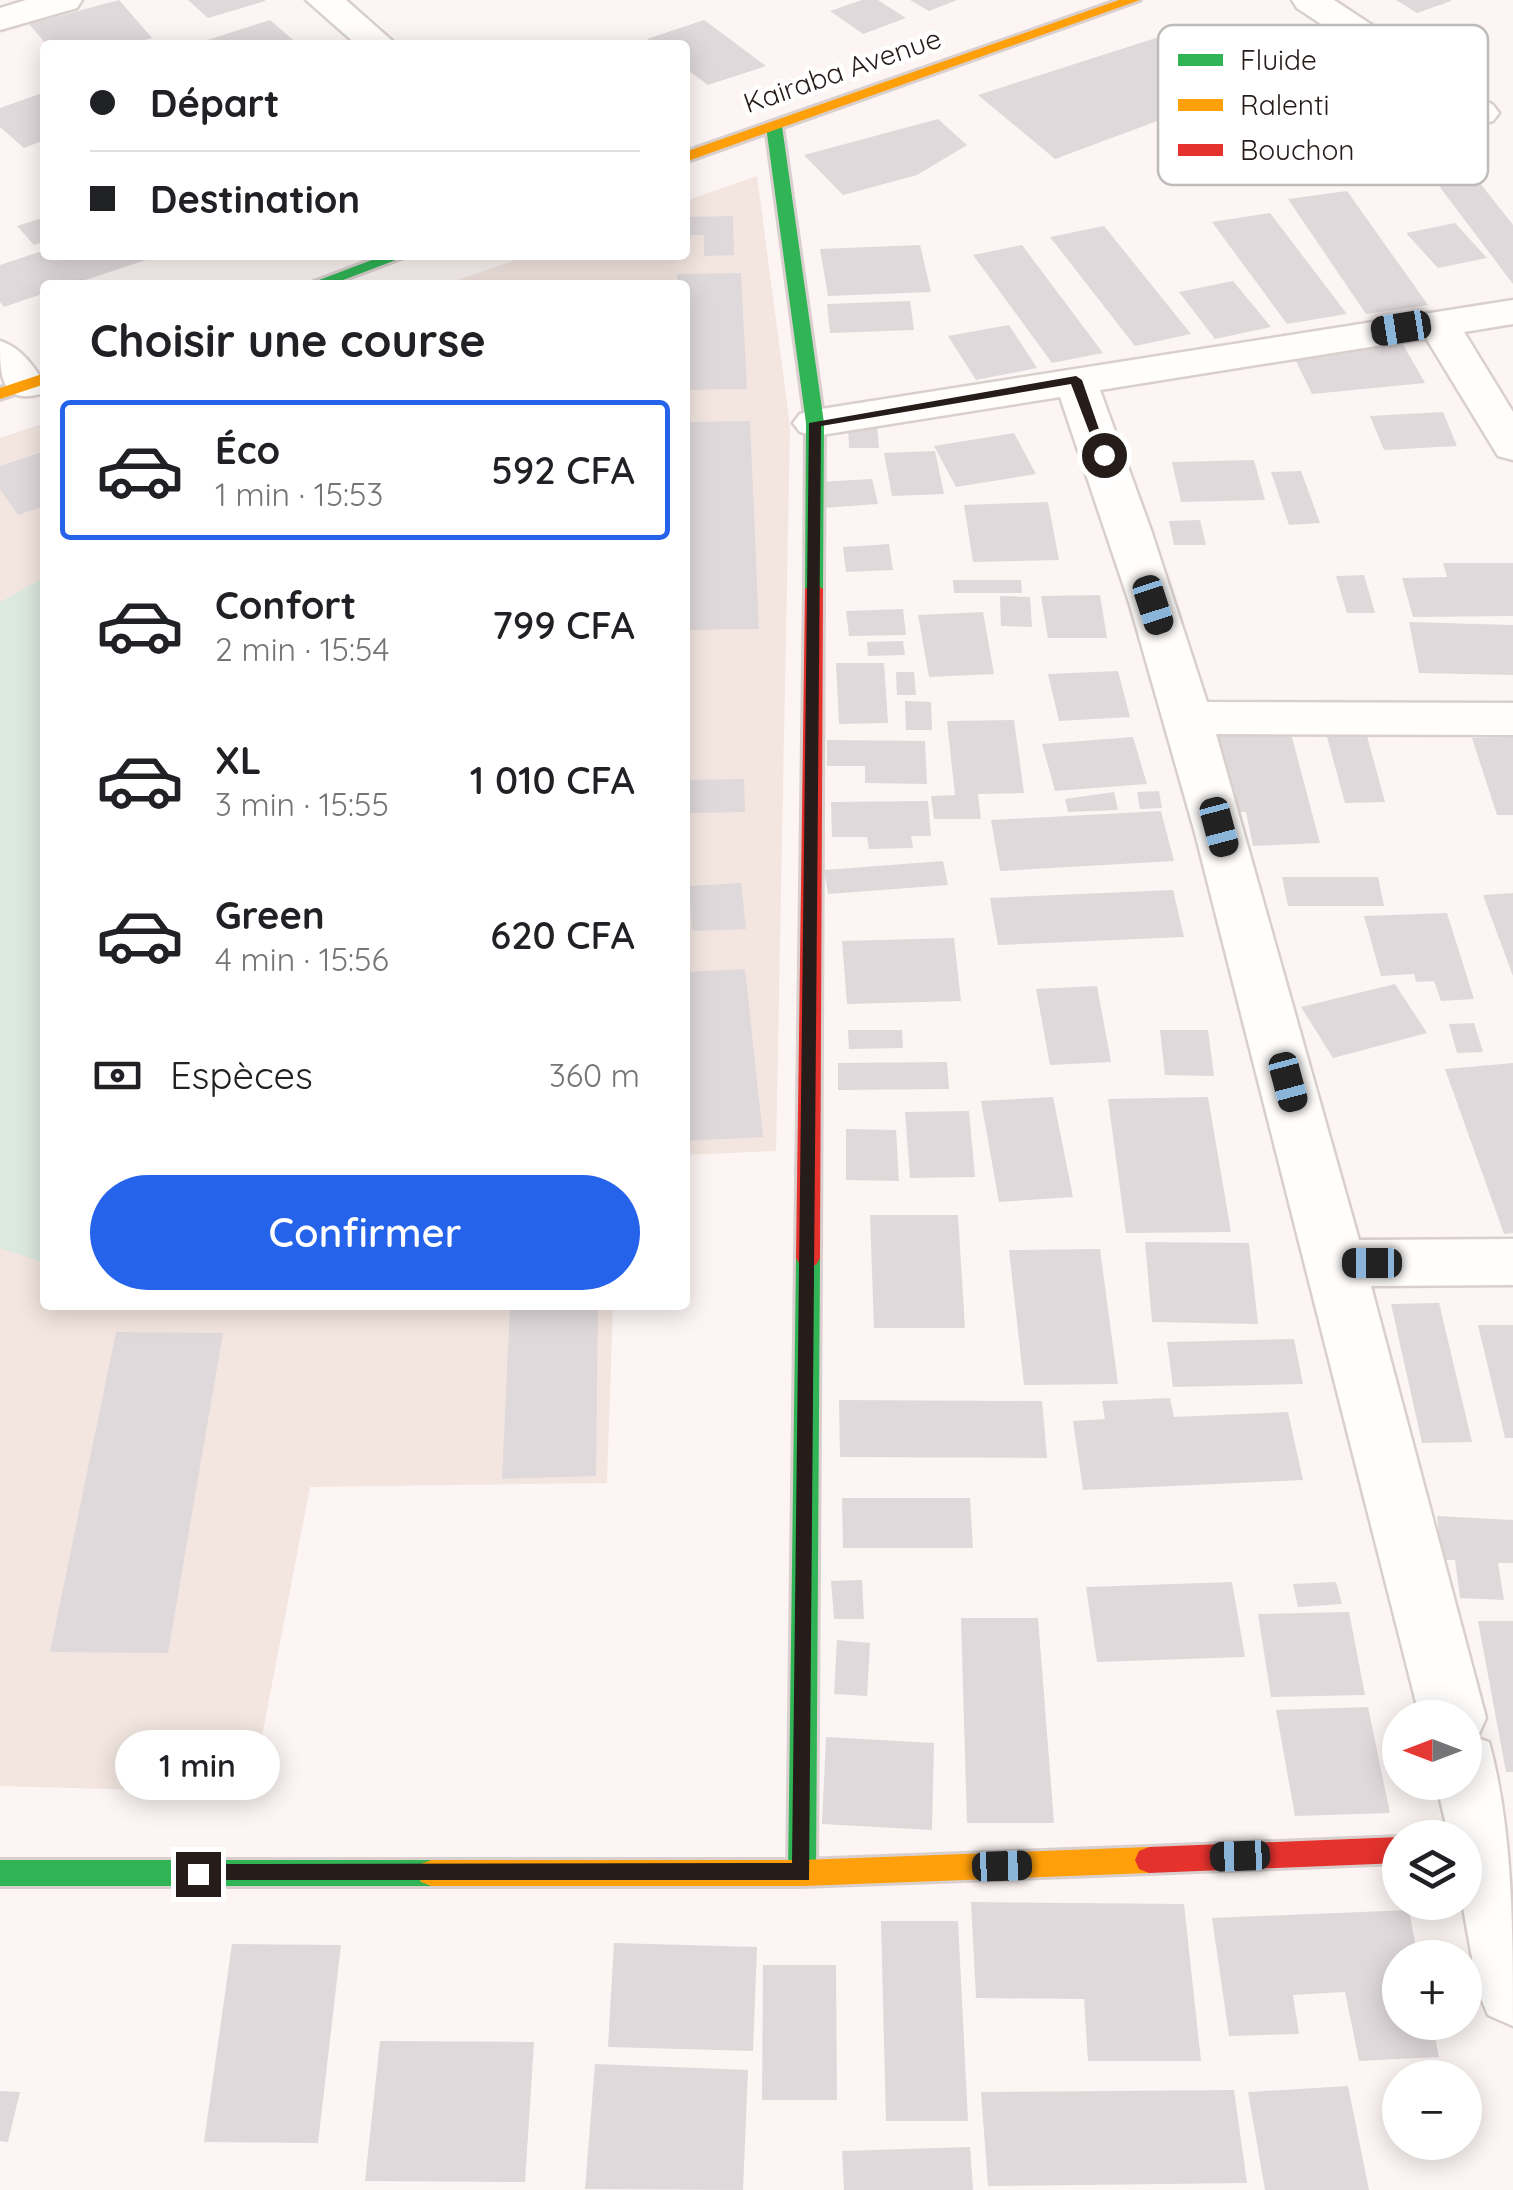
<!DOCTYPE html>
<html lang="fr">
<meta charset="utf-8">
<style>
:root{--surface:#fff;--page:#f6f6f6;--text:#202124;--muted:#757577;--line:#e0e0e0;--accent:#2563eb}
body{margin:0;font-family:Quicksand,sans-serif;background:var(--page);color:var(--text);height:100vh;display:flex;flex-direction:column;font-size:38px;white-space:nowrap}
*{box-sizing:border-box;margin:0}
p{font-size:32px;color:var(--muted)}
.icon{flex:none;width:55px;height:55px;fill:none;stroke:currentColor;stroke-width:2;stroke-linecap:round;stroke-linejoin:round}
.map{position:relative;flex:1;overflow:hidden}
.drawer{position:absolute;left:40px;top:280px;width:650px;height:1030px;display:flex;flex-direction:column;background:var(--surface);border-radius:10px;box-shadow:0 5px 25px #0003}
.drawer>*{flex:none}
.hud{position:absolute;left:40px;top:40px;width:650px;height:220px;border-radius:10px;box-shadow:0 5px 25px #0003;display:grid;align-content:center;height:220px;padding:0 50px;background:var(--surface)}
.needle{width:65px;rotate:270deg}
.controls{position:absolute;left:1382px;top:1700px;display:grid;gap:20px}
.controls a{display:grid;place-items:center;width:100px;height:100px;border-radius:50%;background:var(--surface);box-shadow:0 5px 25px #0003;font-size:50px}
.end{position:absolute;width:45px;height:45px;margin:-22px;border:12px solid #261c19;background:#fff;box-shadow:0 0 0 5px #fff}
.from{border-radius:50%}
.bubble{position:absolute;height:70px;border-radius:35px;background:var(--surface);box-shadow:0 5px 25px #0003;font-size:32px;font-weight:600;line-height:70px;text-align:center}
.car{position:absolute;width:30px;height:60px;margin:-30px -15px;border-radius:12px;box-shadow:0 0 8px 2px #0007;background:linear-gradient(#222 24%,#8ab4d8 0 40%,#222 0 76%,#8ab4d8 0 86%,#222 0)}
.hud b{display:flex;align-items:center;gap:35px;height:95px;font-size:38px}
.hud b+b{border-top:2px solid var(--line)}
.hud i{width:25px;height:25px;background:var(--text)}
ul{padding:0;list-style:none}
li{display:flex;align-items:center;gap:30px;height:140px;margin:0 20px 15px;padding:0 30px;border:5px solid transparent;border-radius:10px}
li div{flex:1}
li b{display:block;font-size:38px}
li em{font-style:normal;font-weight:600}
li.selected{border-color:var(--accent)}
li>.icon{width:90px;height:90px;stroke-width:1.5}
h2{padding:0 50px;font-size:45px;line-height:120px}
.pay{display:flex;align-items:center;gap:25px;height:110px;padding:0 50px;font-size:38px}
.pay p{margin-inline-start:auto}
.primary-button{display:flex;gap:20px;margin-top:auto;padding:20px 50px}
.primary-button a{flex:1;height:115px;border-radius:60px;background:var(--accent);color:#fff;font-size:40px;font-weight:600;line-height:115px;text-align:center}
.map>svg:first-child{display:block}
.built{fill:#f3e6e1}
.green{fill:#dce9df}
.building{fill:#e0d9db}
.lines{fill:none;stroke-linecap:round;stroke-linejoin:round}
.street-casing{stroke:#d9d0ce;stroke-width:5}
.fast-casing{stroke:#d9d0ce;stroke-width:6}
.slow-casing{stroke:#d9d0ce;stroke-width:6}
.jam-casing{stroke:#d9d0ce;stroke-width:6}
.street{fill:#fffefd;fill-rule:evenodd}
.fast{fill:#30b455;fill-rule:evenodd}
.slow{fill:#ff9f0a;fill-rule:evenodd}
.jam{fill:#e5322d;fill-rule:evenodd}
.route{fill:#261c19}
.labels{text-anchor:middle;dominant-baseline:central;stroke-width:9;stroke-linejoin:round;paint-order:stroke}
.far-street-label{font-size:28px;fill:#261c19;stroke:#fff}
.key{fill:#fff;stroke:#bebbba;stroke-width:2.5}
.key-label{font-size:28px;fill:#261c19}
</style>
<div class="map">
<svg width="1513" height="2190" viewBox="0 0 1513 2190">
<rect width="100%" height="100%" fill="#fcf5f4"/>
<g class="built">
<path d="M 757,176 L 790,426 L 776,1151 L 685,1155 L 685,285 L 443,285 L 530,255 L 685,255 L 685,201 Z"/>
<path d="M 45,423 L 45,1305 L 613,1305 L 607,1483 L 310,1487 L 251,1793 L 0,1786 L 0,438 Z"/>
</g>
<path class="green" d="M 45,577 L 45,1263 L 0,1248 L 0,602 Z"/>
<g class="building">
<path d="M 119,0 L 152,38 L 126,45 L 47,45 L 29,24 Z"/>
<path d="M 188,0 L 265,0 L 265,1 L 208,18 Z"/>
<path d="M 862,0 L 878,0 L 906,18 L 863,34 L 830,11 Z"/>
<path d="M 910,0 L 957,0 L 929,11 Z"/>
<path d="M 1396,0 L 1451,0 L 1451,1 L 1417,13 Z"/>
<path d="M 270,20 L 299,45 L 205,45 L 201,42 Z"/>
<path d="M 704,20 L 766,66 L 708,85 L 685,68 L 685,45 L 654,45 L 647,39 Z"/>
<path d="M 1187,28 L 1248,74 L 1222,97 L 1055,159 L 978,95 Z"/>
<path d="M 45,92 L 45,140 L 24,148 L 0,127 L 0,108 Z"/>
<path d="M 938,119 L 967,145 L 917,175 L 843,195 L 804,155 Z"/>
<path d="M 1472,173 L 1513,225 L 1513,284 L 1433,178 Z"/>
<path d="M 1347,191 L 1428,305 L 1366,314 L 1288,199 Z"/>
<path d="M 1270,213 L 1347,314 L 1287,324 L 1212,222 Z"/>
<path d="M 733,216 L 734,255 L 704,256 L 704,235 L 685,235 L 685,217 Z"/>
<path d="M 45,217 L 45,242 L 34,245 L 17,226 Z"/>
<path d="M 1455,223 L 1487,258 L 1438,268 L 1406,233 Z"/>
<path d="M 1104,226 L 1191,334 L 1135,346 L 1050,237 Z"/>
<path d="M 920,245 L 931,292 L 828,296 L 820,249 Z"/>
<path d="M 1022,245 L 1103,353 L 1052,363 L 973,255 Z"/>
<path d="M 45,250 L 45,255 L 158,256 L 70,285 L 45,285 L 45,293 L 4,307 L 0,302 L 0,265 Z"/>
<path d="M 741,273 L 747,389 L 685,390 L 685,285 L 677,285 L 677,274 Z"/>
<path d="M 1233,281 L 1271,327 L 1215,339 L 1179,292 Z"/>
<path d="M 910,301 L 914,330 L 830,333 L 827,304 Z"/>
<path d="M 1009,325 L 1037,368 L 976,380 L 948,336 Z"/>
<path d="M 1400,339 L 1425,383 L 1312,394 L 1290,349 Z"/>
<path d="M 1443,412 L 1457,446 L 1384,450 L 1370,416 Z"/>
<path d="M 750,421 L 759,629 L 685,630 L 685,422 Z"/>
<path d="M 877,425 L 879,448 L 849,448 L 848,426 Z"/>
<path d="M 1014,433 L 1036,474 L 956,487 L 934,446 Z"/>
<path d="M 45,451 L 45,506 L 18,515 L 0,489 L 0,466 Z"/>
<path d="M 935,451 L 944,494 L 892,496 L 884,453 Z"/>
<path d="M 1254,460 L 1265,500 L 1181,502 L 1172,462 Z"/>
<path d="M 1301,471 L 1320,523 L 1289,525 L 1271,472 Z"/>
<path d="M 872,479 L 878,504 L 823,508 L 817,482 Z"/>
<path d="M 1048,502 L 1059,560 L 973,562 L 964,505 Z"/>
<path d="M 1200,520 L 1206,545 L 1174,545 L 1169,521 Z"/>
<path d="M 889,544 L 893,570 L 846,572 L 843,547 Z"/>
<path d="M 1443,563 L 1513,563 L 1513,616 L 1413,617 L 1402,578 L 1447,577 Z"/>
<path d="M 1364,575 L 1375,613 L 1347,613 L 1336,576 Z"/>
<path d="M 953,580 L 1021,580 L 1022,593 L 954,593 Z"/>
<path d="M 1100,595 L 1107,638 L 1048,638 L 1041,596 Z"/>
<path d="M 1000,596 L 1030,597 L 1032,627 L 1001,626 Z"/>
<path d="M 903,609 L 906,635 L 849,636 L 846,611 Z"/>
<path d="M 983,612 L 994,674 L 929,677 L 918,615 Z"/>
<path d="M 1409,622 L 1513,625 L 1513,675 L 1419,673 Z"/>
<path d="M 903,641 L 905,655 L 868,656 L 867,642 Z"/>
<path d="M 836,663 L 884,663 L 888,723 L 839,724 Z"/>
<path d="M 1118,671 L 1130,717 L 1059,721 L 1048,674 Z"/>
<path d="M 896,672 L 914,672 L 916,695 L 897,695 Z"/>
<path d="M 905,701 L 931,702 L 932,730 L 906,730 Z"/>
<path d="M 1014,720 L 1024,793 L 978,794 L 981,819 L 934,819 L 931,796 L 955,795 L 947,721 Z"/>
<path d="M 1289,726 L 1320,843 L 1253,846 L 1246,812 L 1229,812 L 1210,728 Z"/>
<path d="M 1367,736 L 1385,802 L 1345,803 L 1327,737 Z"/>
<path d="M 1133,737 L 1147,784 L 1055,791 L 1042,744 Z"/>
<path d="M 1513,737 L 1513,815 L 1497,815 L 1472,738 Z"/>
<path d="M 827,740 L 925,741 L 927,784 L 865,783 L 865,766 L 827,766 Z"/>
<path d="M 744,779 L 745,812 L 689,813 L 688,780 Z"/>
<path d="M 1159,791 L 1162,808 L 1140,809 L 1137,792 Z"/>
<path d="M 1114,792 L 1118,810 L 1068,812 L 1065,799 Z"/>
<path d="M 928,801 L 931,836 L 911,836 L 913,848 L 869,849 L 867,837 L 832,837 L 831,802 Z"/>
<path d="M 1161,811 L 1174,861 L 1000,871 L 991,820 Z"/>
<path d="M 943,861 L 948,885 L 828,894 L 824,870 Z"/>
<path d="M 1282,877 L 1378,877 L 1384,906 L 1288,906 Z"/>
<path d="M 741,883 L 746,929 L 692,931 L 689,886 Z"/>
<path d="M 1173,890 L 1184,937 L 998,945 L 990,898 Z"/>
<path d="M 1513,893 L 1513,976 L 1483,895 Z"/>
<path d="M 1447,913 L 1474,999 L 1441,1001 L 1434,981 L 1416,982 L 1414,974 L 1381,976 L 1364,916 Z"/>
<path d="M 954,938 L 961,1001 L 847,1004 L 842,941 Z"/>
<path d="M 745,969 L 763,1137 L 685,1141 L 685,972 Z"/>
<path d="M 1395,984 L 1427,1033 L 1333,1058 L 1301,1007 Z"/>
<path d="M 1097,986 L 1111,1062 L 1050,1065 L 1036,989 Z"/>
<path d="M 1474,1023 L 1483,1052 L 1457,1053 L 1449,1024 Z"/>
<path d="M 848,1030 L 902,1030 L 903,1048 L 849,1049 Z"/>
<path d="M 1160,1030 L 1208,1030 L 1214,1076 L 1165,1075 Z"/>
<path d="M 947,1062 L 949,1089 L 838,1090 L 838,1063 Z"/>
<path d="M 1513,1063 L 1513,1233 L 1504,1234 L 1445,1069 Z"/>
<path d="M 1053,1097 L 1073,1197 L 999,1202 L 981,1101 Z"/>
<path d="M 1208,1097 L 1231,1232 L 1126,1233 L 1108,1099 Z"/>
<path d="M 969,1111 L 975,1177 L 910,1178 L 905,1112 Z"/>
<path d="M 846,1129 L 896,1130 L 899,1181 L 846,1180 Z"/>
<path d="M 870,1215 L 958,1215 L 965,1328 L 874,1328 Z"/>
<path d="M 1145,1242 L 1249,1243 L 1258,1324 L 1152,1322 Z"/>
<path d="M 1100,1249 L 1118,1384 L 1024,1385 L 1009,1250 Z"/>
<path d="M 1439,1303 L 1472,1442 L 1422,1443 L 1391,1304 Z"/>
<path d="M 510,1305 L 598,1305 L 596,1476 L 502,1479 Z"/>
<path d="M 1478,1325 L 1513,1325 L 1513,1438 L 1505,1438 Z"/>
<path d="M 116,1332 L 223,1333 L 168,1653 L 50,1652 Z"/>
<path d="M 1294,1339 L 1303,1384 L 1173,1387 L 1167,1342 Z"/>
<path d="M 1170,1398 L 1174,1417 L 1288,1412 L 1303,1480 L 1083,1490 L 1073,1421 L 1105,1419 L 1102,1401 Z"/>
<path d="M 839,1400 L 1042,1401 L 1047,1458 L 840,1457 Z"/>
<path d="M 842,1498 L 970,1498 L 973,1548 L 843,1548 Z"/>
<path d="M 1437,1516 L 1513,1520 L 1513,1563 L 1498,1563 L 1504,1600 L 1460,1598 L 1455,1560 L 1442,1560 Z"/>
<path d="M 862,1580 L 864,1619 L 834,1619 L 831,1581 Z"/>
<path d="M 1232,1582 L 1245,1657 L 1097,1662 L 1086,1587 Z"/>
<path d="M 1336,1582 L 1342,1604 L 1298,1607 L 1293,1584 Z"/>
<path d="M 1349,1612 L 1365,1695 L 1271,1697 L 1258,1614 Z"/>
<path d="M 961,1618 L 1038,1618 L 1054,1823 L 967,1823 Z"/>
<path d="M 1478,1621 L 1513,1621 L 1513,1772 L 1506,1772 Z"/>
<path d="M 837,1640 L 870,1643 L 867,1696 L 834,1694 Z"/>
<path d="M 1368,1707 L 1390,1813 L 1295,1816 L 1276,1710 Z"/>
<path d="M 826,1737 L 934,1743 L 932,1830 L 822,1824 Z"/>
<path d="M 971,1902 L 1184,1904 L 1201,2061 L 1088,2061 L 1084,1999 L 976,1998 Z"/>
<path d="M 1409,1910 L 1418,1958 L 1400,1958 L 1400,2022 L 1432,2022 L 1439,2057 L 1359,2061 L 1345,1992 L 1293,1995 L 1299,2034 L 1229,2036 L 1212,1918 Z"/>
<path d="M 881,1921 L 958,1921 L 968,2121 L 886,2121 Z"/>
<path d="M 614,1943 L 757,1947 L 753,2051 L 608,2047 Z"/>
<path d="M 232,1944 L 341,1945 L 318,2143 L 204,2142 Z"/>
<path d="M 763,1965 L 836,1965 L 837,2100 L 762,2100 Z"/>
<path d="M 380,2041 L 534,2042 L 525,2182 L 365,2181 Z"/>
<path d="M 595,2064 L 748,2070 L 743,2190 L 585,2189 Z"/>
<path d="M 1348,2086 L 1369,2190 L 1265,2190 L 1248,2092 Z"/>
<path d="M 1234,2090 L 1247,2183 L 988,2186 L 981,2092 Z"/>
<path d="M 0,2091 L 20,2092 L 8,2142 L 0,2141 Z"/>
<path d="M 970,2147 L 973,2190 L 844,2190 L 842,2151 Z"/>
</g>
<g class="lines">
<g class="street-casing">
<g id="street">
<path d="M 26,0 L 82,0 L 77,8 L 0,30 L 0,8 Z"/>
<path d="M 306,0 L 346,0 L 397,45 L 357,45 Z"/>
<path d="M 1292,0 L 1334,0 L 1493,105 L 1499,113 L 1493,121 L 1480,124 L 1467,121 L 1297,8 Z"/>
<path d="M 1513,300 L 1513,324 L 1464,332 L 1513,412 L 1513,460 L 1498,456 L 1426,338 L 1100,390 L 1151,530 L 1207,702 L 1513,703 L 1513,735 L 1216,734 L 1359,1240 L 1513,1239 L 1513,1285 L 1371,1286 L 1486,1718 L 1477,1738 L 1489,1742 C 1513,1829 1513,1932 1513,2026 L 1488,2015 L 1478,1991 L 1462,1902 L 1465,1902 L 1465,1838 L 1449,1838 L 1436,1782 L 1465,1782 L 1465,1718 L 1420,1718 L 1195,833 L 1130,605 L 1060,397 L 815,436 L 800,432 L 793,423 L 800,414 L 815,410 Z"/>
<path d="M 0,341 C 20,347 37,368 45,387 L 40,394 C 0,405 0,374 0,341 Z"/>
</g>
</g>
<g class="fast-casing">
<g id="fast">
<path d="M 774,121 L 782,126 L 824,423 L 823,589 L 814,595 L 805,589 L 806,423 L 766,126 Z"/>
<path d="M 385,255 L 409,255 L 330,285 L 306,285 Z"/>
<path d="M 808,1249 L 816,1251 L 820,1258 L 816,1873 L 812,1882 L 802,1886 L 792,1882 L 788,1873 L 796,1258 L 800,1251 Z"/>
<path d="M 0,1860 L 431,1860 L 441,1864 L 445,1873 L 441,1882 L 431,1886 L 0,1886 Z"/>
</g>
</g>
<g class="slow-casing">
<g id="slow">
<path d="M 1119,0 L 1140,0 L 685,162 L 685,152 Z"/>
<path d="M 45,373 L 45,384 L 0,399 L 0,388 Z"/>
<path d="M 1149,1847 L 1159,1851 L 1163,1860 L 1159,1869 L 1149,1873 L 802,1886 L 431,1886 L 421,1882 L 417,1873 L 421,1864 L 431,1860 L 802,1860 Z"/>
</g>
</g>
<g class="jam-casing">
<g id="jam">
<path d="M 814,583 L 823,589 L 820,1258 L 816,1265 L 800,1265 L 796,1258 L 805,589 Z"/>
<path d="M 1400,1837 L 1400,1863 L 1149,1873 L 1139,1869 L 1135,1860 L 1139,1851 L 1149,1847 Z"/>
</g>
</g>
<use href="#street" class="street"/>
<use href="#fast" class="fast"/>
<use href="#slow" class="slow"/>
<use href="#jam" class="jam"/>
</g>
<path class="route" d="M 1076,376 L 1082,380 L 1109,458 L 1098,455 L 1071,384 L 821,426 L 809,1880 L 191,1880 L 191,1867 L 198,1864 L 792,1863 L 809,423 Z"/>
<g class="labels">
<g class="far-street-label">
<text transform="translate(842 70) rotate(-19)">Kairaba Avenue</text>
</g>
</g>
<rect x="1158" y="25" width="330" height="160" rx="15" class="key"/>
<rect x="1178" y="54" width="45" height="12" fill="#30b455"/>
<rect x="1178" y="99" width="45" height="12" fill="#ff9f0a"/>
<rect x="1178" y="144" width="45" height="12" fill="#e5322d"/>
<g class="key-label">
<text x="1240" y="70">Fluide</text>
<text x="1240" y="115">Ralenti</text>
<text x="1240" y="160">Bouchon</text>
</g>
</svg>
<div class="controls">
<a><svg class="needle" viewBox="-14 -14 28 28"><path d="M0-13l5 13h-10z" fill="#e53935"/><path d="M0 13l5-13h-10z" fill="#757577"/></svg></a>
<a><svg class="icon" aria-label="layers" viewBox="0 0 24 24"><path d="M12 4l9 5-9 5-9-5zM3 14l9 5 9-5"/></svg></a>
<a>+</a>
<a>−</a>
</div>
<i class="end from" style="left:1104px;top:455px"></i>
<i class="end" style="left:198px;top:1874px"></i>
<div class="bubble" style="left:115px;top:1730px;width:165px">1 min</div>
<i class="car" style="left:1401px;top:328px;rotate:261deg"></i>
<i class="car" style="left:1153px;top:605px;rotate:162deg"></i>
<i class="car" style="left:1219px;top:827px;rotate:165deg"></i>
<i class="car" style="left:1288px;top:1082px;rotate:165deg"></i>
<i class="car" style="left:1372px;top:1263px;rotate:270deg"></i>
<i class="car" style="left:1240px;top:1856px;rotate:268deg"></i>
<i class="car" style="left:1002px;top:1866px;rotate:88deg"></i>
<div class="hud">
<b><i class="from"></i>Départ</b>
<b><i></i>Destination</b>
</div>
<section class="drawer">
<h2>Choisir une course</h2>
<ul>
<li class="selected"><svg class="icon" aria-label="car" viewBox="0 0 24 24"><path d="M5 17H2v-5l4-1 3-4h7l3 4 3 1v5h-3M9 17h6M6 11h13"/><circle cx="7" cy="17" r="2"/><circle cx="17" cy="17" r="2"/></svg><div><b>Éco</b><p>1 min · 15:53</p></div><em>592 CFA</em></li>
<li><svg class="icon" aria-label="car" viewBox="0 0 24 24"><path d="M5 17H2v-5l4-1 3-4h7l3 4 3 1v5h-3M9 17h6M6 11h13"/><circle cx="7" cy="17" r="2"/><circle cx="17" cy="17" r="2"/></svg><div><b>Confort</b><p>2 min · 15:54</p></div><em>799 CFA</em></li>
<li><svg class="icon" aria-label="car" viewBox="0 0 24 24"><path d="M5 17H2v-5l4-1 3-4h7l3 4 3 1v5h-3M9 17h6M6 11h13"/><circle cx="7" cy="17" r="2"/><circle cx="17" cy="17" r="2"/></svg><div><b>XL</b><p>3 min · 15:55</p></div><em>1 010 CFA</em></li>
<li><svg class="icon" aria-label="car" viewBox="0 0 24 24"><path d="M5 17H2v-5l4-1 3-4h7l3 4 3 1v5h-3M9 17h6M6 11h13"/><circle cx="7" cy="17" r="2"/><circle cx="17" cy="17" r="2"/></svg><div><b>Green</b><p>4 min · 15:56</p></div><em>620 CFA</em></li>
</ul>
<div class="pay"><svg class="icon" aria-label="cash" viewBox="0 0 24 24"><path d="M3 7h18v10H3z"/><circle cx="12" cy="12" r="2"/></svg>Espèces<p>360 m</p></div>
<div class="primary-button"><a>Confirmer</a></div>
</section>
</div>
